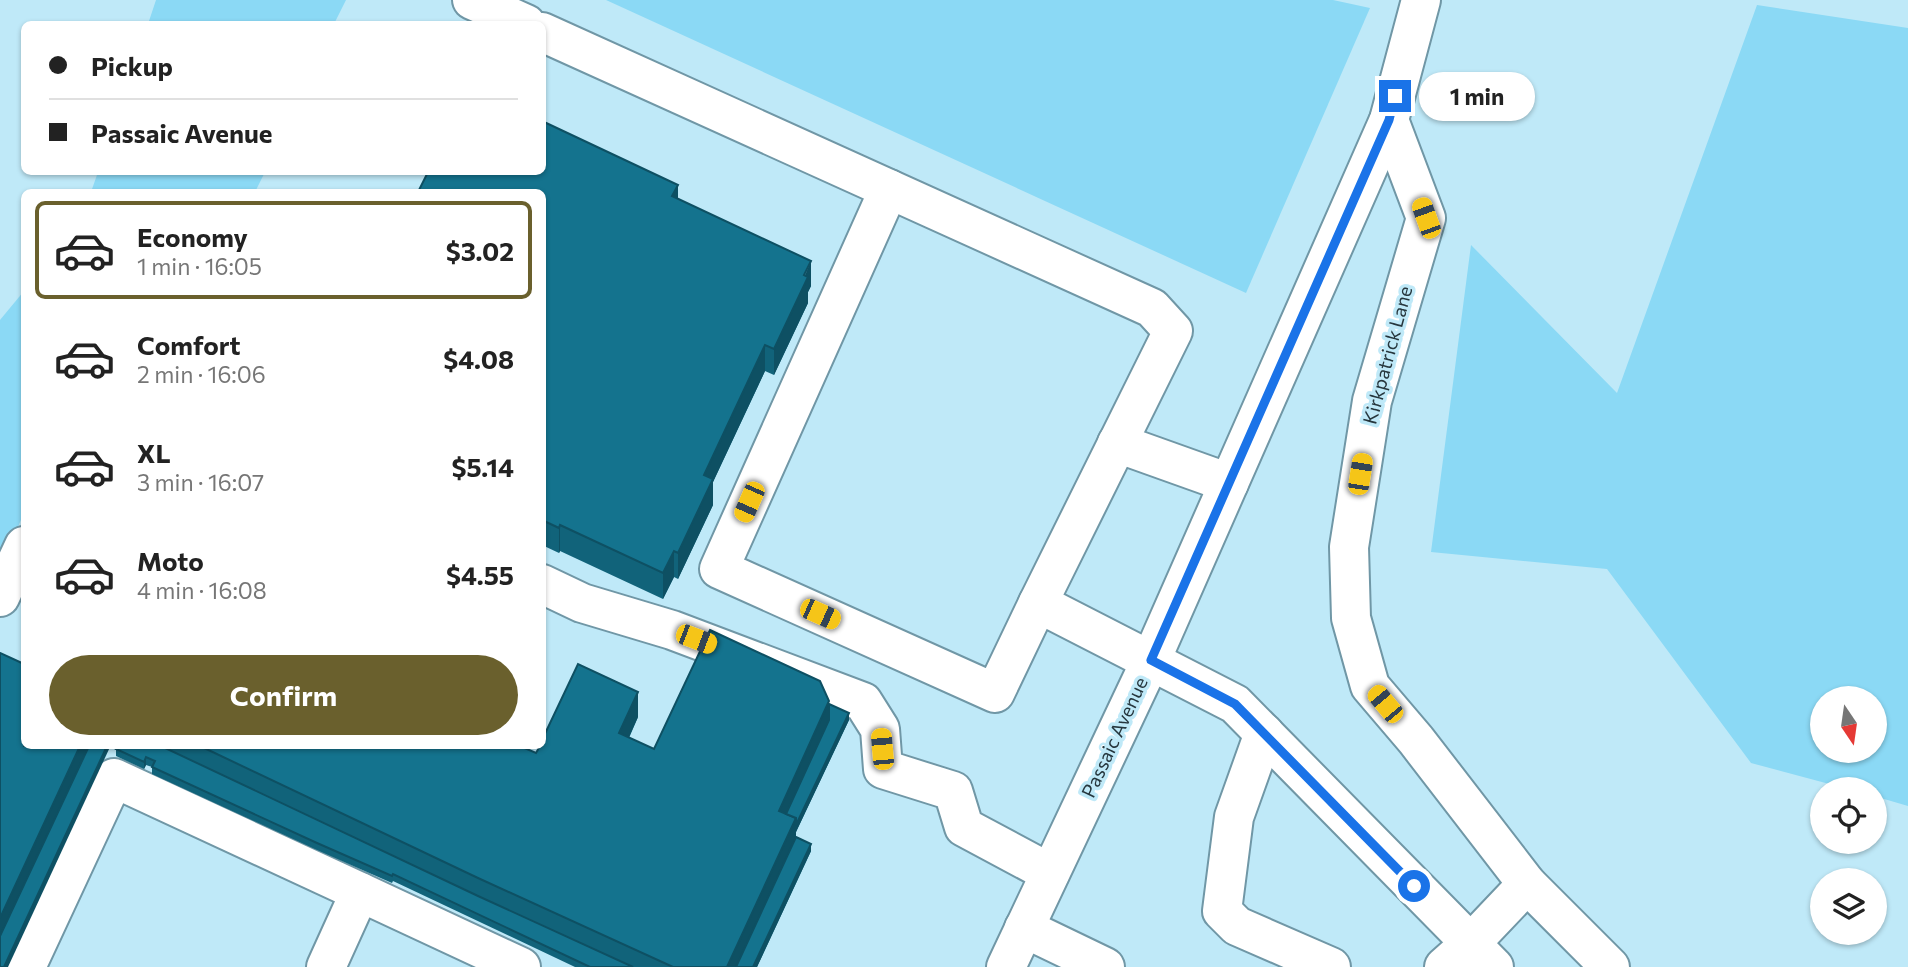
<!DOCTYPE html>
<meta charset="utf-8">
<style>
:root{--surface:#fff;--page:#f2f2f2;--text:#222;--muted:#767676;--line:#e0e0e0;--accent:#6a602d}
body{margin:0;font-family:Commissioner,sans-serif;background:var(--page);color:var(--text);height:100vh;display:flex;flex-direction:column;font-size:26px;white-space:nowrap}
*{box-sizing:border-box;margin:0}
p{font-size:23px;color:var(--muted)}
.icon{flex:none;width:38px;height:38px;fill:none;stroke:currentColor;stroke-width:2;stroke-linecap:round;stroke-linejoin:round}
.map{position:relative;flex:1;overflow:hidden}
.sheet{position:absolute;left:21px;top:189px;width:525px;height:560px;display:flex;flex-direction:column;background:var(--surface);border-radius:10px;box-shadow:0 2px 5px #0004}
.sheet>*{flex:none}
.hud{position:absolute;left:21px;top:21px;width:525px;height:154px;border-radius:10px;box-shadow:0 2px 5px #0004;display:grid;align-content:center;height:154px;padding:0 28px;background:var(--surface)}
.needle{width:46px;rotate:167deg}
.buttons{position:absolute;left:1810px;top:686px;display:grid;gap:14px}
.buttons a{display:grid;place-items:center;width:77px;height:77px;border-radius:50%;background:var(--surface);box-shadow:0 2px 5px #0004;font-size:35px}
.end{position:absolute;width:32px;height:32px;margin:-16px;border:9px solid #1a73e8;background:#fff;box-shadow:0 0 0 4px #fff}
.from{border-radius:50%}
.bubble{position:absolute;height:49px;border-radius:24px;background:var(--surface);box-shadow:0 2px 5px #0004;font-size:23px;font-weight:700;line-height:49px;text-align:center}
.car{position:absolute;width:21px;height:42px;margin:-21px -10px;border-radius:9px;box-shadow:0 0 5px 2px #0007;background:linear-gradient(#f5c518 24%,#345 0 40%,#f5c518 0 76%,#345 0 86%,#f5c518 0)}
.hud b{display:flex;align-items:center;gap:24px;height:66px;font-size:26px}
.hud b+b{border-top:2px solid var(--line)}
.hud i{width:18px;height:18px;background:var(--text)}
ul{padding:12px 0 0;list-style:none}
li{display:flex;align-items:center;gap:21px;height:98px;margin:0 14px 10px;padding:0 14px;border:4px solid transparent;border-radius:10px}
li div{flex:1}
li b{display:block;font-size:26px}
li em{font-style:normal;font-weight:700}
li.on{border-color:var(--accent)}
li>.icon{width:63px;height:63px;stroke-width:1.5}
.button{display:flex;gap:14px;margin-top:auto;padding:14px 28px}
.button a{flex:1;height:80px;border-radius:42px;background:var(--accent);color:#fff;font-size:28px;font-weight:700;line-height:80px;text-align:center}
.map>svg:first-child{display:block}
.green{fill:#8bd9f5;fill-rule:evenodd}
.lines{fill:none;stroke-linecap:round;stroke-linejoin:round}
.minor-casing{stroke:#7097a6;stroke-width:42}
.major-casing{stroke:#7097a6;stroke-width:42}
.minor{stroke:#fff;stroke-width:38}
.major{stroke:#fff;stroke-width:38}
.wall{fill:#11637a}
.shaded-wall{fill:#0e5063}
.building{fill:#14738e;stroke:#0e5063;stroke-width:2}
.route{stroke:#1a73e8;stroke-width:9}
.labels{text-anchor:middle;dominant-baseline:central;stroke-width:7;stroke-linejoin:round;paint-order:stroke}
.street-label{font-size:19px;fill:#26363d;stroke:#bfe9f8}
</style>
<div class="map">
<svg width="1908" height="967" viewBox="0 0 1908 967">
<rect width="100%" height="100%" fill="#bfe9f8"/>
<g class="green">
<path d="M 156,0 L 346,0 L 334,24 L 148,24 Z"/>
<path d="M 606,0 L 1333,0 L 1370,8 L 1246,293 Z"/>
<path d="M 1757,5 L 1908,28 L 1908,806 L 1874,796 L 1874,789 L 1848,789 L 1751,763 L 1607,569 L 1431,552 L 1471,245 L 1617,393 ZM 1822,698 L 1874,698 L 1874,751 L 1822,751 Z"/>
<path d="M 98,172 L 265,172 L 255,192 L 91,192 Z"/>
<path d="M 24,291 L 24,513 L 0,568 L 0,320 Z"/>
</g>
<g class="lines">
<g class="minor-casing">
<g id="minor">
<path d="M 472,0 L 526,24"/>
<path d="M 542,32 L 1152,308 L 1173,331 L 1038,603 L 1235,704 L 1494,967"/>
<path d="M 1389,120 L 1426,218 L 1372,401 L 1349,547 L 1351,618 L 1370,686 L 1416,740 L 1527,884 L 1610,967"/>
<path d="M 889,189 L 719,569 L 995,693 L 1038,603"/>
<path d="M 1117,443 L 1229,483"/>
<path d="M 542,584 L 582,603 L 672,630 L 863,702 L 880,729 L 883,769 L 953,791 L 964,827 L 1050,873"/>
<path d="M 0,597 L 24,546"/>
<path d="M 1264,733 L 1234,817 L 1222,911 L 1237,926 L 1331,967"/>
<path d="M 1024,928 L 1105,967"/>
<path d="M 26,967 L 114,778 L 360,892"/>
<path d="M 326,967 L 360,892 L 521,967"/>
<path d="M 1444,967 L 1471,943 L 1527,884"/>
</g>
</g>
<g class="major-casing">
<path id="major" d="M 1006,967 L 1151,660 L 1389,120 L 1421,0"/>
</g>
<use href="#minor" class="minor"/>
<use href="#major" class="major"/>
</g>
<g class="wall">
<path d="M 542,192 L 678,198 L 811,286 L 808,292 L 808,303 L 774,375 L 765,371 L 713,482 L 713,505 L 678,579 L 674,577 L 663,599 L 560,551 L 559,553 L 542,545 Z"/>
<path d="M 829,704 L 849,720 L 796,832 L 796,837 L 811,851 L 757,967 L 575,967 L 393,881 L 392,883 L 317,850 L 152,774 L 152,767 L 146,765 L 144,769 L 116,756 L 116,750 L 110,747 L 24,746 L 520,746 L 536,753 L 638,717 L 629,738 L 654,749 Z"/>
</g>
<g class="shaded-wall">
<path d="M 678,185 L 678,210 L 672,196 Z"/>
<path d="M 811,261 L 811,286 L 808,292 L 808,303 L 774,375 L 774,349 Z"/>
<path d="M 765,345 L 765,371 L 713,482 L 713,505 L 678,579 L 678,553 L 704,475 Z"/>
<path d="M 560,525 L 560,551 L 559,553 L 559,528 Z"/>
<path d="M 674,551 L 674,577 L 663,599 L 663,573 Z"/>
<path d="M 638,692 L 638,717 L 619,759 L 619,733 Z"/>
<path d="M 829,701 L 829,727 L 782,830 L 779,811 Z"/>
<path d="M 849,713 L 849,720 L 796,832 L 796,844 L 739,967 L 727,967 L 796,818 Z"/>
<path d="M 80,746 L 92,746 L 0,944 L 0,918 Z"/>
<path d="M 107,746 L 110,746 L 110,747 L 8,967 L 4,967 Z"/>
<path d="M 146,757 L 146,765 L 144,769 L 144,762 Z"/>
<path d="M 811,844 L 811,851 L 757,967 L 753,967 Z"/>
</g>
<g class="building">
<path d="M 542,121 L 678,185 L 672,196 L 811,261 L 804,275 L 808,277 L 774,349 L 765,345 L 704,475 L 713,479 L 678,553 L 674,551 L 663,573 L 560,525 L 559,528 L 542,520 L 542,192 L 418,192 L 428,172 L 542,172 Z"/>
<path d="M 710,630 L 820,681 L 829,701 L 779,811 L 796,818 L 727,967 L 673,967 L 478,878 L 200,746 L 520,746 L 536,753 L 540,746 L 542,746 L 542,740 L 578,664 L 638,692 L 619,733 L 654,749 Z"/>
<path d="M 0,653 L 24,664 L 24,746 L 80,746 L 0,918 Z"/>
<path d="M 829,704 L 849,713 L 796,825 L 796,818 L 786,814 L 829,720 Z"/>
<path d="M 89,746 L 107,746 L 4,967 L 0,967 L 0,936 Z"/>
<path d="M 117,746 L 161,746 L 478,896 L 633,967 L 590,967 L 393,874 L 392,876 L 317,843 L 152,767 L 155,761 L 146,757 L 144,762 L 116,749 Z"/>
<path d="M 796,837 L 811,844 L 753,967 L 736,967 Z"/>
</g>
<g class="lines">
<path class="route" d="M 1395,96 L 1389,120 L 1151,660 L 1235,704 L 1414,886"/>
</g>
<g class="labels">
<g class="street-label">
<text transform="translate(1387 355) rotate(-75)">Kirkpatrick Lane</text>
<text transform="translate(1114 737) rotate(-65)">Passaic Avenue</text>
</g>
</g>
</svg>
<div class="buttons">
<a><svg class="needle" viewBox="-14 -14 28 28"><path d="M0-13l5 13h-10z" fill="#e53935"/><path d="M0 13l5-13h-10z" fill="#767676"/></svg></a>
<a><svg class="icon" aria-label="locate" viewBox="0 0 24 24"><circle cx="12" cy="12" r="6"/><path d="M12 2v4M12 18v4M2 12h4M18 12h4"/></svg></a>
<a><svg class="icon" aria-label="layers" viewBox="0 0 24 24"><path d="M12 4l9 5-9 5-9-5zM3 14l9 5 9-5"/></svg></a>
</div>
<i class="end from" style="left:1414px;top:886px"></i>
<i class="end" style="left:1395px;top:96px"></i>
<div class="bubble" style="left:1419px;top:72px;width:116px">1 min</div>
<i class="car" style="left:1426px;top:218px;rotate:340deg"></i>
<i class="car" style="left:1360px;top:474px;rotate:9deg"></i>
<i class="car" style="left:749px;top:502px;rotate:204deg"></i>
<i class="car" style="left:820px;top:614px;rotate:114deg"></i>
<i class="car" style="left:696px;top:639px;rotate:111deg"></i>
<i class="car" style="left:1385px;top:704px;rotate:320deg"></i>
<i class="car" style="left:882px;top:749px;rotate:355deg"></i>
<div class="hud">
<b><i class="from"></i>Pickup</b>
<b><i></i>Passaic Avenue</b>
</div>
<section class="sheet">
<ul>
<li class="on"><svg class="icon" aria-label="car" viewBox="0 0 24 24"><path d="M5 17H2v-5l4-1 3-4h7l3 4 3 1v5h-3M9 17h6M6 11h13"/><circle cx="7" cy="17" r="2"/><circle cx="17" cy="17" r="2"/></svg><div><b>Economy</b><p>1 min · 16:05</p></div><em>$3.02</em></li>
<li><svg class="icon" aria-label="car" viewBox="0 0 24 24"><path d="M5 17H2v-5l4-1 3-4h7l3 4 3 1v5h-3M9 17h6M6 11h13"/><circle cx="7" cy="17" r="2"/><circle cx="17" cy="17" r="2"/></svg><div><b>Comfort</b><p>2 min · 16:06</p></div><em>$4.08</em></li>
<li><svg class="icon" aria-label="car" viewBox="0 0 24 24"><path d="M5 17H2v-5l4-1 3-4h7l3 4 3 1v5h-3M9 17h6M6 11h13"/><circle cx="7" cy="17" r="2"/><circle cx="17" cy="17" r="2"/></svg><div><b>XL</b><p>3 min · 16:07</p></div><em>$5.14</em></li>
<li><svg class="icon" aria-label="car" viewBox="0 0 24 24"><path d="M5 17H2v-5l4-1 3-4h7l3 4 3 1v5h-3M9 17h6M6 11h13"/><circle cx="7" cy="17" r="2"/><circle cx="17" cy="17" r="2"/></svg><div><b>Moto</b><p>4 min · 16:08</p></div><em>$4.55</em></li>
</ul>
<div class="button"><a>Confirm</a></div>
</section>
</div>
